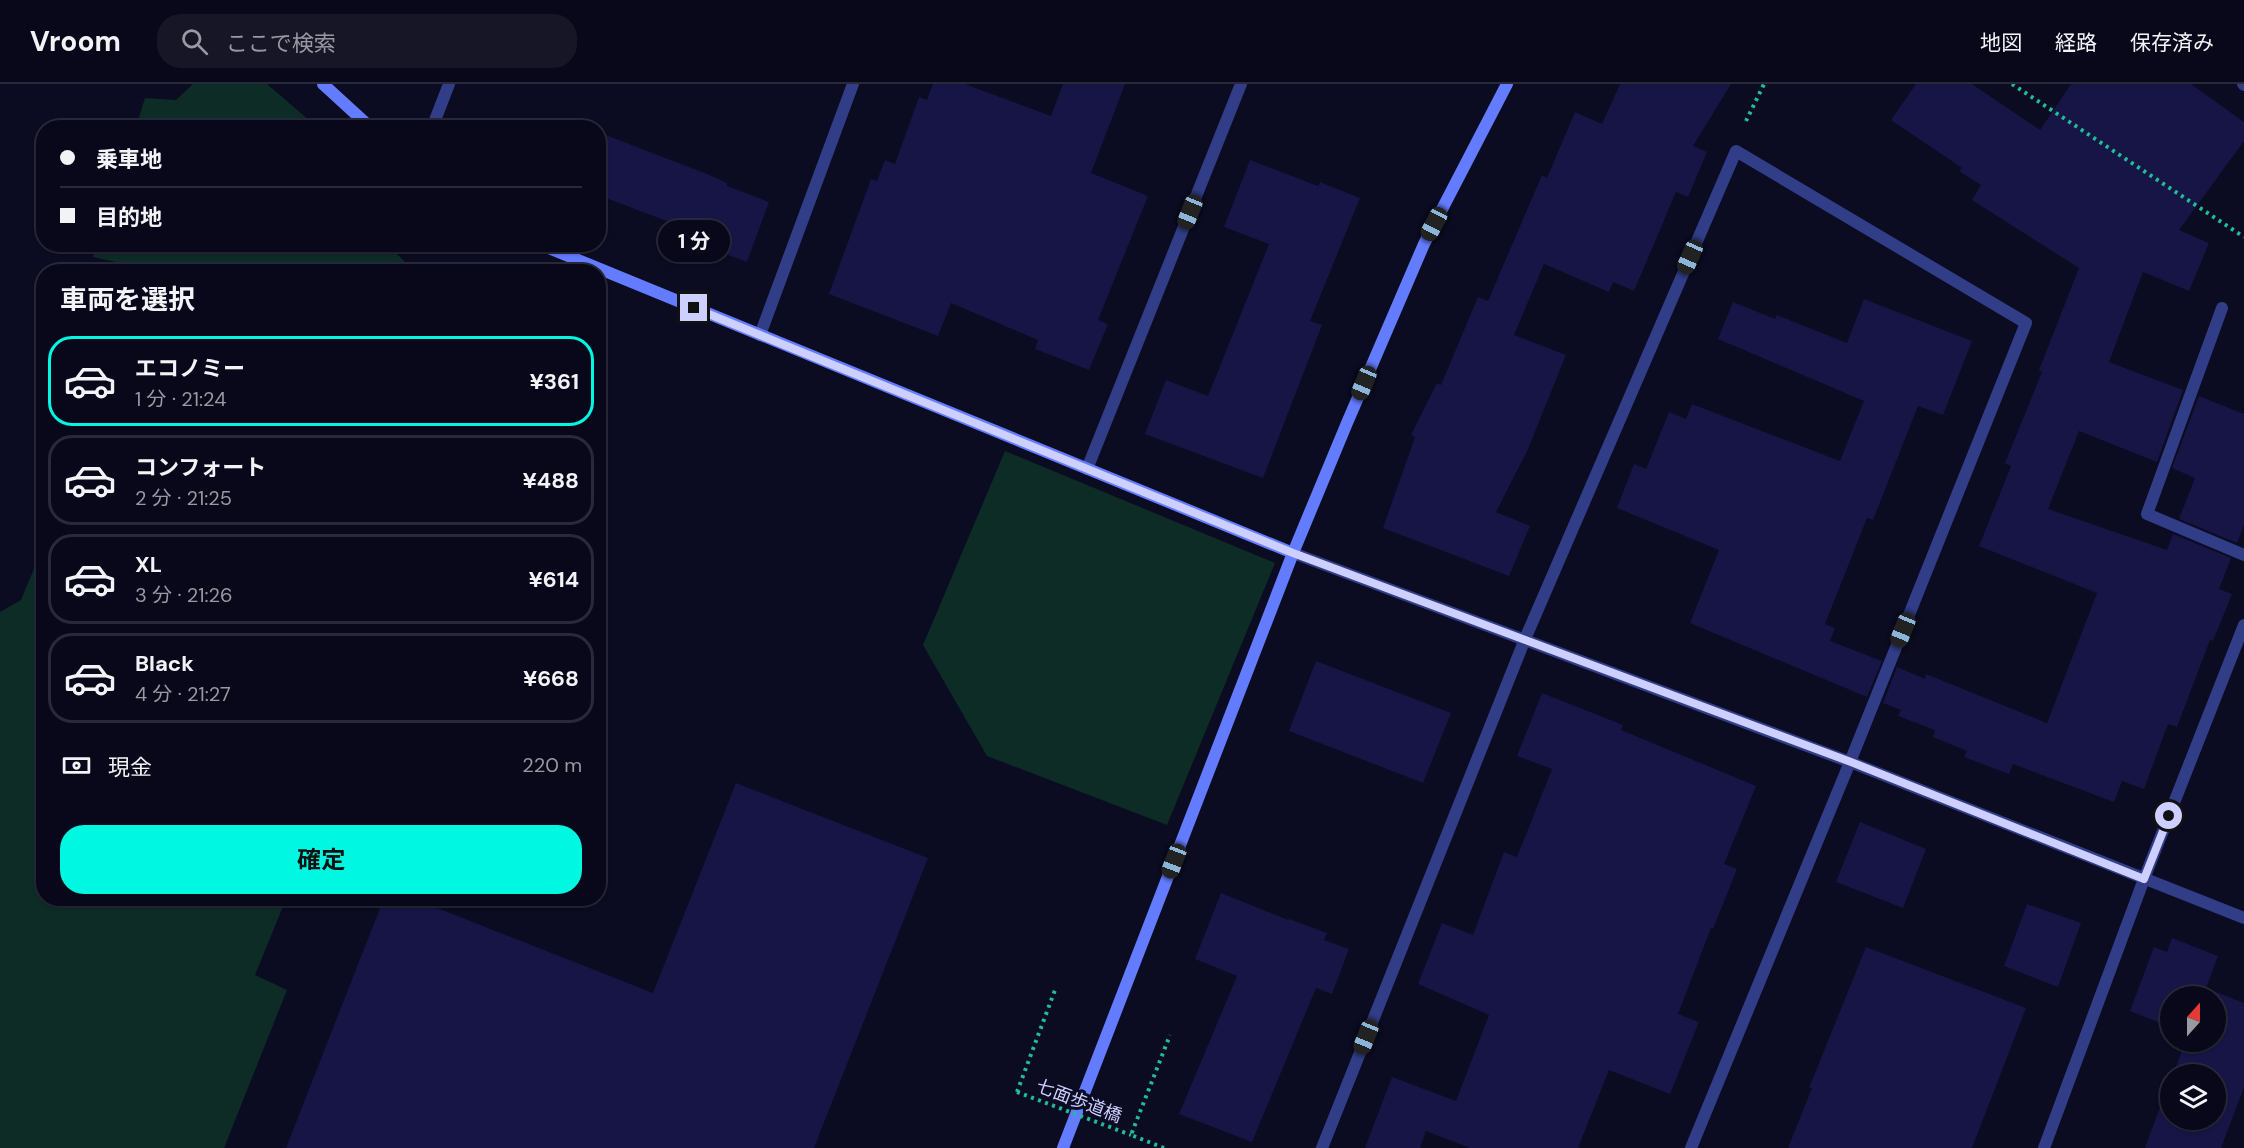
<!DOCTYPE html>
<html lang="ja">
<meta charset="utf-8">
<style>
:root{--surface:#08081a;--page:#161627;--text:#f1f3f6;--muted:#989aa2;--line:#292939;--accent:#00f7e2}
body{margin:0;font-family:"DM Sans","Noto Sans JP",sans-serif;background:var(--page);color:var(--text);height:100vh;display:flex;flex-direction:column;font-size:22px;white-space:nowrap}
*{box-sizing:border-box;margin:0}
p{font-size:20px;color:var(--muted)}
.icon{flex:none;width:33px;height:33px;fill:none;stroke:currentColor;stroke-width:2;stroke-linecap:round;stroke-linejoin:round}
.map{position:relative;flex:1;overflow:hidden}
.sheet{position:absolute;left:36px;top:180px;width:570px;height:642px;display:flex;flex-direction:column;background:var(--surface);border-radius:24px;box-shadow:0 2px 4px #0004,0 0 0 2px var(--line)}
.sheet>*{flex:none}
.banner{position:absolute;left:36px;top:36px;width:570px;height:132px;border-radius:24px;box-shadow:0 2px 4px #0004,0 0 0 2px var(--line);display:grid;align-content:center;height:132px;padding:0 24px;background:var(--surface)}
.needle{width:39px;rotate:21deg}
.buttons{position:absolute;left:2160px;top:902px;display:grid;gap:12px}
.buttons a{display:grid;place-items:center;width:66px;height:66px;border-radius:50%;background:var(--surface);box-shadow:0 2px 4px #0004,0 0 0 2px var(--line);font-size:30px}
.end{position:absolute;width:27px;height:27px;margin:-14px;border:8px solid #cccfff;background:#111;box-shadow:0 0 0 3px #111}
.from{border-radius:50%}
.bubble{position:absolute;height:42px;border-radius:21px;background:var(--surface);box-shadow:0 2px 4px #0004,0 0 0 2px var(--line);font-size:20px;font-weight:700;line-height:42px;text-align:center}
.car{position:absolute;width:18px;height:36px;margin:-18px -9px;border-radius:8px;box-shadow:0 0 4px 2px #0007;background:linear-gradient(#222 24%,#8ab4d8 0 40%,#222 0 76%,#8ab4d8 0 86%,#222 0)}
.banner b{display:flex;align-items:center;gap:21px;height:57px;font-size:22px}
.banner b+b{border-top:2px solid var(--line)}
.banner i{width:15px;height:15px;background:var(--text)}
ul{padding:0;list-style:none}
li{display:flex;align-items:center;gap:18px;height:90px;margin:0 12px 9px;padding:0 12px;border:3px solid var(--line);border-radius:24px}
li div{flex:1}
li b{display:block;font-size:22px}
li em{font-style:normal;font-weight:700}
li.current{border-color:var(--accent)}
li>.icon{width:54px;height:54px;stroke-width:1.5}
h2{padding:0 24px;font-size:27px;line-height:72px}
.pay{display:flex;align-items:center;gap:15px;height:66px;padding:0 24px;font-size:22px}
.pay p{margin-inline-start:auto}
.cta{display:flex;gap:12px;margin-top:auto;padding:12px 24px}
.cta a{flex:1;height:69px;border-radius:24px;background:var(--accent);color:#111;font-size:24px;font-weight:700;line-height:69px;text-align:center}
header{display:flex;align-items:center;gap:36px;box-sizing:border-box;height:84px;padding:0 30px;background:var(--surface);border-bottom:2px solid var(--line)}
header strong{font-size:28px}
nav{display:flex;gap:33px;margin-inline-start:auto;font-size:21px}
.search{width:420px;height:54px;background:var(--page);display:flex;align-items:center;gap:15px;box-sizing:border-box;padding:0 21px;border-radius:24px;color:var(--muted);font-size:22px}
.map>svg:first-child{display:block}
.green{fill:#0d2c26}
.building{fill:#161545}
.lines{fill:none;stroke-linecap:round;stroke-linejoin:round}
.path{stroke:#21bd98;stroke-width:4;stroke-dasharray:3 4.5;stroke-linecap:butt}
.lane{stroke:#313d86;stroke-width:12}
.street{stroke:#313d86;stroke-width:12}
.secondary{stroke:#637bff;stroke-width:12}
.path-bridge{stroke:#21bd98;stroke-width:4;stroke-dasharray:3 4.5;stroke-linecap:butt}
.route{stroke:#cccfff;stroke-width:8}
.labels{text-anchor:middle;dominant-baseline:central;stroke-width:6;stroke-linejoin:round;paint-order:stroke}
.street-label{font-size:18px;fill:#cccfff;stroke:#0b0b22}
</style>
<header>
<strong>Vroom</strong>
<div class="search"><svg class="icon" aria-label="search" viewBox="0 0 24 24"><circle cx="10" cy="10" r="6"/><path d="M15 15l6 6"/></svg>ここで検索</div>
<nav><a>地図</a><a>経路</a><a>保存済み</a></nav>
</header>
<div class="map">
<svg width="2244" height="1064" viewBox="0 0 2244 1064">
<rect width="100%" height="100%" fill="#0b0b22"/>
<g class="green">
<path d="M 193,0 L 267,0 L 317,43 L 136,43 L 145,14 L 176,16 Z"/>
<path d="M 97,161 L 388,161 L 414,187 L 118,187 L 120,179 L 93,173 Z"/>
<path d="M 1005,367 L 1275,479 L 1167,741 L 987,672 L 923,561 Z"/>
<path d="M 43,463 L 44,814 L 286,815 L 255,891 L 287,906 L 224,1064 L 0,1064 L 0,528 L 21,516 Z"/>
</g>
<g class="building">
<path d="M 933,0 L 965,0 L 1051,32 L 1063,0 L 1125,0 L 1091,89 L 1148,112 L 1098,236 L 1108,240 L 1089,286 L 1035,265 L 1038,256 L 951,219 L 938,252 L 829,210 L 871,95 L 877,97 L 885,76 L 895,80 L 919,13 L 927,16 Z"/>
<path d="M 1620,0 L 1731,0 L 1693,62 L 1707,68 L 1688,113 L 1676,108 L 1634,207 L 1613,198 L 1609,208 L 1544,180 L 1514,251 L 1566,271 L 1528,365 L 1496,428 L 1530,442 L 1509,492 L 1383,444 L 1415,353 L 1411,351 L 1437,299 L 1441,301 L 1478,213 L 1488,217 L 1542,91 L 1547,94 L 1575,28 L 1602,40 Z"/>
<path d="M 1916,0 L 1972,0 L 2040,46 L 2071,0 L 2191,0 L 2244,38 L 2244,57 L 2179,146 L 2209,159 L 2189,207 L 2143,188 L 2109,278 L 2183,306 L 2157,378 L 2079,347 L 2048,425 L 2167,466 L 2173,450 L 2231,474 L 2219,505 L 2232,510 L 2213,557 L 2210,556 L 2177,643 L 2168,640 L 2144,705 L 2122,697 L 2114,718 L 2013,680 L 2009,690 L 1964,673 L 1967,667 L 1933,653 L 1935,646 L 1898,632 L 1901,626 L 1883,619 L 1897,583 L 1925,595 L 1926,590 L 2047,639 L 2097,509 L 1979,462 L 2011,382 L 2005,379 L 2042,288 L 2039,286 L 2079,184 L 1972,116 L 1981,101 L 1959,87 L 1962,84 L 1891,36 Z"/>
<path d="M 598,48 L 707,90 L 727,99 L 727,102 L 769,118 L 747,178 L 694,158 L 698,149 L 598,111 Z"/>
<path d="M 1250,76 L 1318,102 L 1320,98 L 1360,114 L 1310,237 L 1322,241 L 1263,394 L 1145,350 L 1166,296 L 1208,312 L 1269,160 L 1224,143 Z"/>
<path d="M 1864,215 L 1972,257 L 1943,331 L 1918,322 L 1873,436 L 1867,434 L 1825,540 L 1835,544 L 1830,557 L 1882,577 L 1867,613 L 1690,539 L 1719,466 L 1617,424 L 1634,380 L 1646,385 L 1669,328 L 1686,335 L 1692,320 L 1840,377 L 1864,317 L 1718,255 L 1733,218 L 1775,235 L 1777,231 L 1847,259 Z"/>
<path d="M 2199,312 L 2244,330 L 2244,440 L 2237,459 L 2179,435 L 2195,394 L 2172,384 Z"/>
<path d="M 1316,577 L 1451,629 L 1423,699 L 1289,647 Z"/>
<path d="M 1542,609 L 1623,641 L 1621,646 L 1756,702 L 1724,780 L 1737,785 L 1713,845 L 1711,844 L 1678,930 L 1699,938 L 1670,1010 L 1609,986 L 1578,1064 L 1470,1064 L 1426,1047 L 1420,1064 L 1365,1064 L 1392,993 L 1456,1017 L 1489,931 L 1418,900 L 1442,839 L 1473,851 L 1504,768 L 1517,773 L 1552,685 L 1517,672 Z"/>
<path d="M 736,699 L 928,774 L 814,1064 L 286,1064 L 384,814 L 412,814 L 653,909 Z"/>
<path d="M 1860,738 L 1926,765 L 1903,824 L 1836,798 Z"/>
<path d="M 1221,809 L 1288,836 L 1289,835 L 1327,849 L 1324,856 L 1349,865 L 1332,910 L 1316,904 L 1252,1058 L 1179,1030 L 1237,892 L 1195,875 Z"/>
<path d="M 2027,820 L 2081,839 L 2058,903 L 2004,882 Z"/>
<path d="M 2172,854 L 2218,872 L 2206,904 L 2244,919 L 2244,1003 L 2221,1064 L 2145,1064 L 2170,996 L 2170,1035 L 2216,1035 L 2216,990 L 2173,990 L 2186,957 L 2216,957 L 2216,912 L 2170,912 L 2170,943 L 2130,927 L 2154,863 L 2167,868 Z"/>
<path d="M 1866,863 L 2026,924 L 1972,1064 L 1788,1064 L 1812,1004 L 1809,1004 Z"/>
</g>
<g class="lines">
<g class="path">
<path d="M 2012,0 L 2244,153"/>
<path d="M 1746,37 L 1764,0"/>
<path d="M 1017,1008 L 1055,906"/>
<path d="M 1164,1064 L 1131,1051 L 1170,951"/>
</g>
<path class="lane" d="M 2222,224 L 2147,430 L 2244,471"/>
<g class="street">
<path d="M 2243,0 L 2244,1"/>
<path d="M 432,44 L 449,0"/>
<path d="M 760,251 L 853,0"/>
<path d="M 1087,385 L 1241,0"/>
<path d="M 1293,469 L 1850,678 L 2244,834"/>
<path d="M 1322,1064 L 1525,555 L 1736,67 L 2026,239 L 1850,678 L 1691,1064"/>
<path d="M 2044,1064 L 2144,795 L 2244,541"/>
</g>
<g class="secondary">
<path d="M 323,0 L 371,44"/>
<path d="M 539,160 L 1293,469"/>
<path d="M 1063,1064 L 1293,469 L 1347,339 L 1424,160 L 1507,0"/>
</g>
<path class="path-bridge" d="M 1017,1008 L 1131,1051"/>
</g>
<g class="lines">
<path class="route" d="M 694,224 L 1293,469 L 1851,678 L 2144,795 L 2169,732"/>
</g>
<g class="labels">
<g class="street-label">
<text transform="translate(1079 1017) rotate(21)">七面歩道橋</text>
</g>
</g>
</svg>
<div class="buttons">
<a><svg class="needle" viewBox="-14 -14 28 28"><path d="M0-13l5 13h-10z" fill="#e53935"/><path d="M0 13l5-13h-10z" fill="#989aa2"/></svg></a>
<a><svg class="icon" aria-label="layers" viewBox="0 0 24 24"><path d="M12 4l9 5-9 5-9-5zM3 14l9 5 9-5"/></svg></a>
</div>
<i class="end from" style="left:2169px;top:732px"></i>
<i class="end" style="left:694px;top:224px"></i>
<div class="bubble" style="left:658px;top:136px;width:72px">1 分</div>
<i class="car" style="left:1190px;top:128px;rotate:202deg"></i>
<i class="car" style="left:1434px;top:140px;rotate:208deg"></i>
<i class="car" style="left:1690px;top:173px;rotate:204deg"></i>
<i class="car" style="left:1364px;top:299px;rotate:203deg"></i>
<i class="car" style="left:1903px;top:546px;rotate:202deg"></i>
<i class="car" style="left:1174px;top:777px;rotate:201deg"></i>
<i class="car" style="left:1366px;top:953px;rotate:202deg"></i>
<div class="banner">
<b><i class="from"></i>乗車地</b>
<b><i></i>目的地</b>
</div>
<section class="sheet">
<h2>車両を選択</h2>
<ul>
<li class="current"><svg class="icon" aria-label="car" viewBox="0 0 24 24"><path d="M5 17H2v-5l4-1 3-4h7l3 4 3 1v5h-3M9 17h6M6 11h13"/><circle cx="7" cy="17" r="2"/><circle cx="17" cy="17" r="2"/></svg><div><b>エコノミー</b><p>1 分 · 21:24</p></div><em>¥361</em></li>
<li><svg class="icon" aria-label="car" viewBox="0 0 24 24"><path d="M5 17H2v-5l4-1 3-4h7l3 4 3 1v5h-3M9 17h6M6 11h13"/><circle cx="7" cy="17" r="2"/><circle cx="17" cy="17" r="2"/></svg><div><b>コンフォート</b><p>2 分 · 21:25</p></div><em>¥488</em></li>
<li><svg class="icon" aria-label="car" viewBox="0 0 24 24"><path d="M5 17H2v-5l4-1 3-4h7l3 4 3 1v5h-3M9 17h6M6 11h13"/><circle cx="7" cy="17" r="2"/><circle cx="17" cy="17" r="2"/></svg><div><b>XL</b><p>3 分 · 21:26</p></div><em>¥614</em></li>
<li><svg class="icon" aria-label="car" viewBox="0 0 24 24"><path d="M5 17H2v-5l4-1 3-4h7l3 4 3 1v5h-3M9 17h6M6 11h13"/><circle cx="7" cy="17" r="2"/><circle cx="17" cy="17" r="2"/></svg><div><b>Black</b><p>4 分 · 21:27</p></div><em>¥668</em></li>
</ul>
<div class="pay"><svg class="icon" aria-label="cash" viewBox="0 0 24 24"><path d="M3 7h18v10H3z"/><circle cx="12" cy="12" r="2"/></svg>現金<p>220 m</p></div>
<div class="cta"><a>確定</a></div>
</section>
</div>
